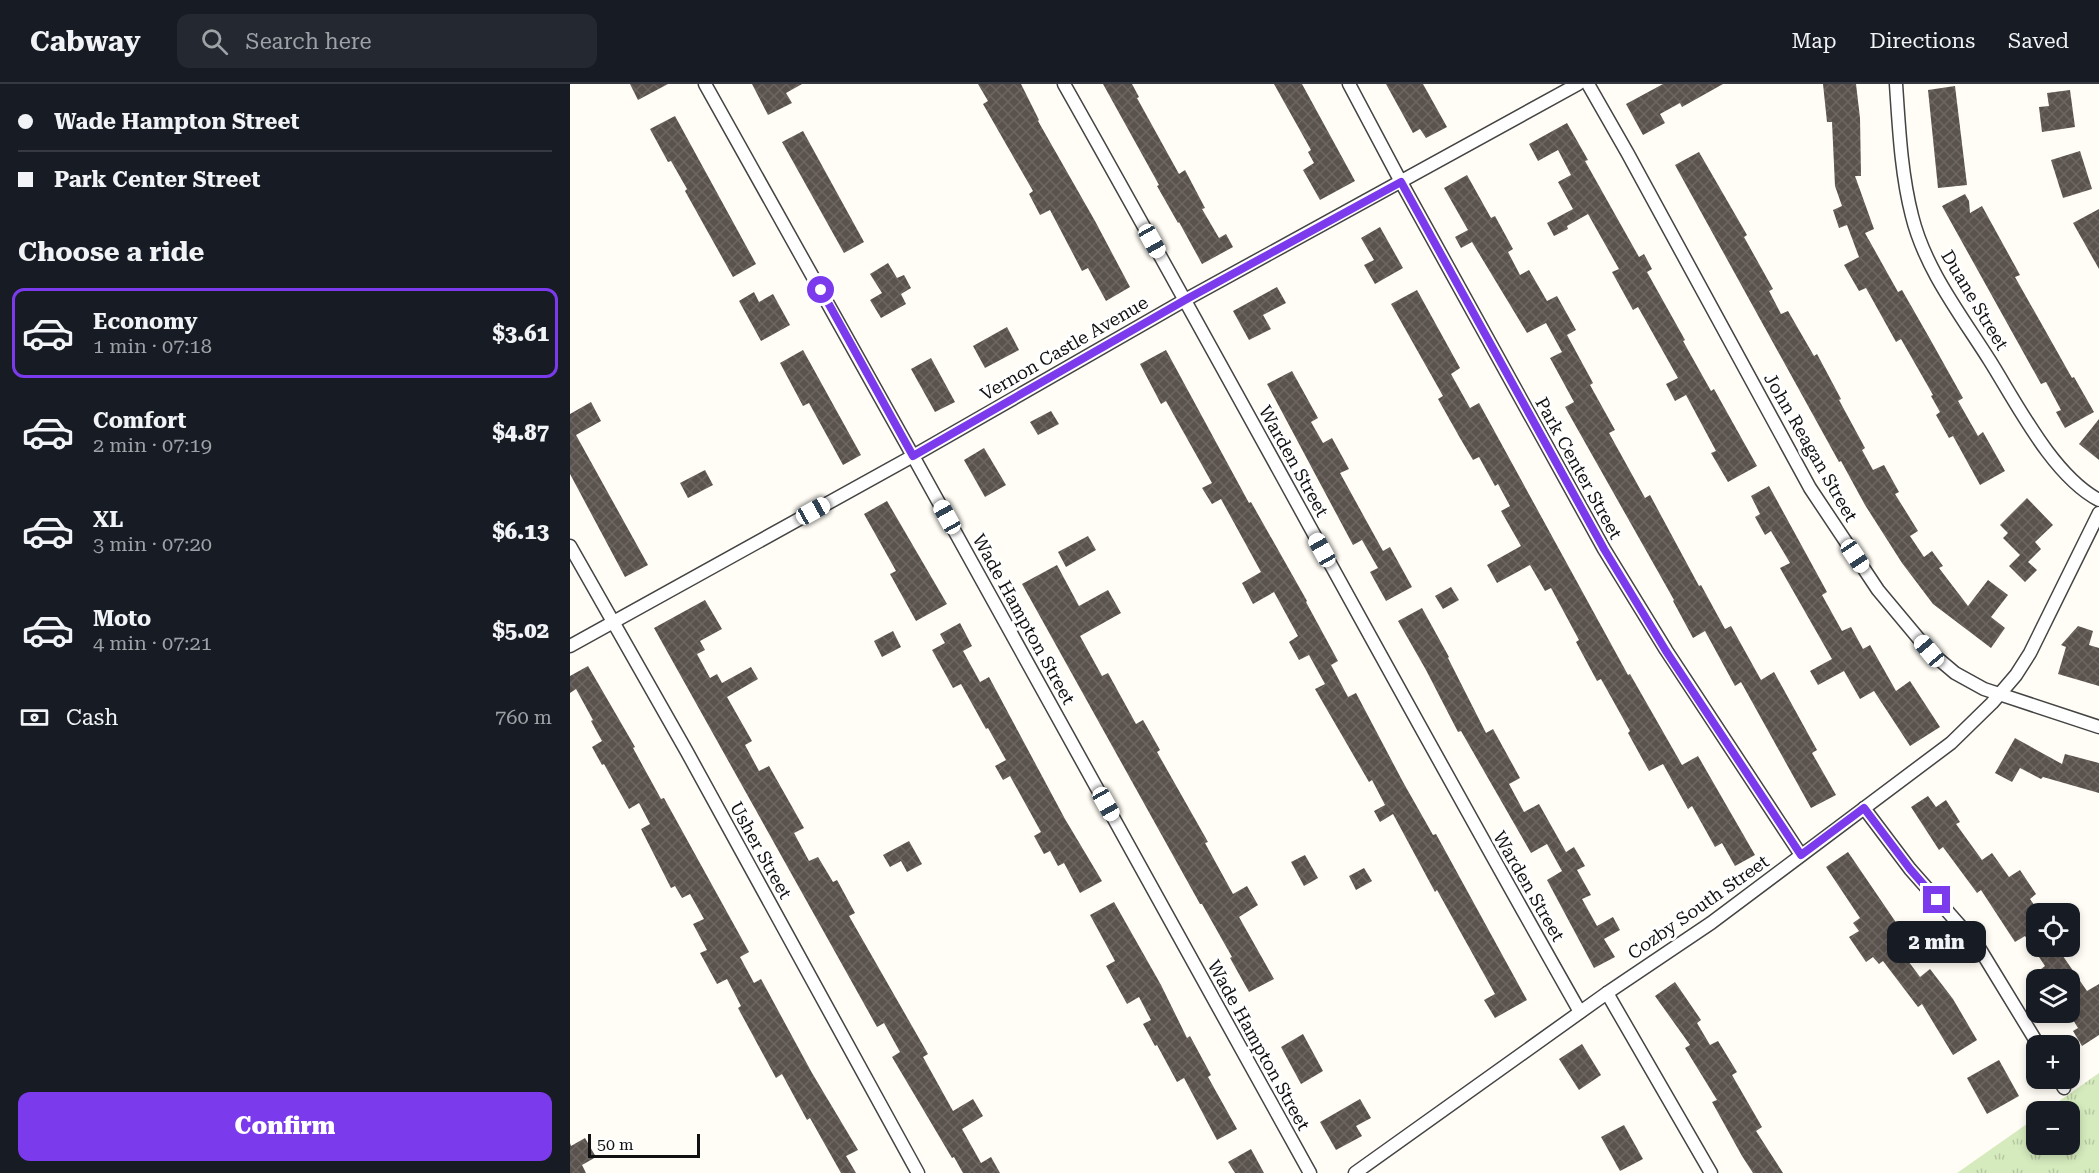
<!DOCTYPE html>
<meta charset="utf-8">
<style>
:root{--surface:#171b24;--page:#242831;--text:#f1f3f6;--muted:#9ea1a6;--line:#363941;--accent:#7c3aed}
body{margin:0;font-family:"Roboto Serif",serif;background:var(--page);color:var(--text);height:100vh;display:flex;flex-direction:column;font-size:22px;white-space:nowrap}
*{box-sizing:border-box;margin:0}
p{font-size:20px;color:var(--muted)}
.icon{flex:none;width:33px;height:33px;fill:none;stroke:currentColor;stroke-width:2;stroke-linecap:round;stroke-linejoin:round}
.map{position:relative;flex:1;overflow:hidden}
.panel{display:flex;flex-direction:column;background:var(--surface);width:570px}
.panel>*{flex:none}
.top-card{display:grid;align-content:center;height:132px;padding:0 18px;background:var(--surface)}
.controls{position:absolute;left:1456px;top:819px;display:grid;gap:12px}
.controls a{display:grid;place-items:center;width:54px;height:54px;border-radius:12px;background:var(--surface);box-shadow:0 3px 9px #0003;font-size:30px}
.scale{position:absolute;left:18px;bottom:15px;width:112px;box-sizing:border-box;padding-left:6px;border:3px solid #111;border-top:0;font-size:16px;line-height:21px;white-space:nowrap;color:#111;-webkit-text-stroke:4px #fff;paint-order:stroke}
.end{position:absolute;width:27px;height:27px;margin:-14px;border:8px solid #7c3aed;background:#fff;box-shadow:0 0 0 3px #fff}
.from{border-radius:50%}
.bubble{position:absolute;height:42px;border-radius:12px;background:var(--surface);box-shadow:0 3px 9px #0003;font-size:20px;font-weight:800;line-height:42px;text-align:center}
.car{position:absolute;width:18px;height:36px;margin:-18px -9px;border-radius:8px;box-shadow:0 0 4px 2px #0007;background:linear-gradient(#fff 24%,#345 0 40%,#fff 0 76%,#345 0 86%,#fff 0)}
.top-card b{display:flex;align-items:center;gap:21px;height:57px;font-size:22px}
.top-card b+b{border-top:2px solid var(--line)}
.top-card i{width:15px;height:15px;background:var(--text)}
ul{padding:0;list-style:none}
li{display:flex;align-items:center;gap:18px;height:90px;margin:0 12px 9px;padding:0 6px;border:3px solid transparent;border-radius:12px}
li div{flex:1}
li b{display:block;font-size:22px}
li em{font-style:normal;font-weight:800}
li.on{border-color:var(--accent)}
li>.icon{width:54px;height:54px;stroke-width:1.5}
h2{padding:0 18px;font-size:27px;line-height:72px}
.pay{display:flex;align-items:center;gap:15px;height:66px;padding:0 18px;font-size:22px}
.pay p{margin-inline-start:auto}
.button{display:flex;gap:12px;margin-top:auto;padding:12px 18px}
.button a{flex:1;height:69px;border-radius:12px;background:var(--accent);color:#fff;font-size:24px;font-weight:800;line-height:69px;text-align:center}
header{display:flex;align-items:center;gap:36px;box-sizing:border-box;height:84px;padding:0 30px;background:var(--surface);border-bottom:2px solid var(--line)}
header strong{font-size:28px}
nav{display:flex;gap:33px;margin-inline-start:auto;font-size:21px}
.search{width:420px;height:54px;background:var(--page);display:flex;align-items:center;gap:15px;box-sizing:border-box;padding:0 21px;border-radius:12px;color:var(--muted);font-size:22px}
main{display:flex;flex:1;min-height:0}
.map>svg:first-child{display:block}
.grass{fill:url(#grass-tufts)}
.building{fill:url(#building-cross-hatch)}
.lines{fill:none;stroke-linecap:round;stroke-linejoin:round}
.minor-casing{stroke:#444;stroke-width:15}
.minor{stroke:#fff;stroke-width:12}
.route{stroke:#7c3aed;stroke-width:8}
.labels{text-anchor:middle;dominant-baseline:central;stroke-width:6;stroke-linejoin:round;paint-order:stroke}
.street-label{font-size:18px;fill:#111;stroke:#fff}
</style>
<header>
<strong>Cabway</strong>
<div class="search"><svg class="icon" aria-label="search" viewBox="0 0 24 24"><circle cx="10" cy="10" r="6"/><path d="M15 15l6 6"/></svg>Search here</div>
<nav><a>Map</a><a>Directions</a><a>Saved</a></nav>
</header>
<main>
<section class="panel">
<div class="top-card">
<b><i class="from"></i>Wade Hampton Street</b>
<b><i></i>Park Center Street</b>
</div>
<h2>Choose a ride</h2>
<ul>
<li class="on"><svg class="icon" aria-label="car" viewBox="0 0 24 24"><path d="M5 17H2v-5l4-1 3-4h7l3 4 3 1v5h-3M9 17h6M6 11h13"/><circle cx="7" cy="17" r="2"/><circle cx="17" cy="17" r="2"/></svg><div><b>Economy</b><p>1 min · 07:18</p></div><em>$3.61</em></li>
<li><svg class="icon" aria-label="car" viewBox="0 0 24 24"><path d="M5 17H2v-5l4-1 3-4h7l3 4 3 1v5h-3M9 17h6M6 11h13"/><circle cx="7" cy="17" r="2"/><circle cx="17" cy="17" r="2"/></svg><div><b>Comfort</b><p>2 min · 07:19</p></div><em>$4.87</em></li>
<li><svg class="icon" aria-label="car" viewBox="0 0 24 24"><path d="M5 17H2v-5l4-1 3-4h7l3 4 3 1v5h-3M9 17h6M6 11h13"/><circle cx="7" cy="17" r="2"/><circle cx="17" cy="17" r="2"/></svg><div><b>XL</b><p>3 min · 07:20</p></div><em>$6.13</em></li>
<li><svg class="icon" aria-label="car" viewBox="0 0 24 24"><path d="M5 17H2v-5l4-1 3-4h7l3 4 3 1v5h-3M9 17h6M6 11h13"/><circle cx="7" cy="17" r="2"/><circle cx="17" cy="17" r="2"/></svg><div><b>Moto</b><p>4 min · 07:21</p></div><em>$5.02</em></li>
</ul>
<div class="pay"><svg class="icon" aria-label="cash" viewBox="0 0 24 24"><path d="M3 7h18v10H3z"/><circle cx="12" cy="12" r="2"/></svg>Cash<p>760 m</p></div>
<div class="button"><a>Confirm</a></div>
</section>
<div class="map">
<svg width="1529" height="1089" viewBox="0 0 1529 1089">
<defs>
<pattern id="grass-tufts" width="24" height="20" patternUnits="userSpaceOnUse" patternTransform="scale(1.5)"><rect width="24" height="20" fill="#d5ebbd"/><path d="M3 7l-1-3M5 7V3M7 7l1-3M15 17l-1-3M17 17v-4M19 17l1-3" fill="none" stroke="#b6c8a1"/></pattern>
<pattern id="building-cross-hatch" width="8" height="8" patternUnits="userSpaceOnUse" patternTransform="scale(1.5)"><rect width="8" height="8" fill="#5a524d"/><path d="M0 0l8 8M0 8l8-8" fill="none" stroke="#6d6662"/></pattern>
</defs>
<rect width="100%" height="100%" fill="#fffdf5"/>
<path class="grass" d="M 1529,989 L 1529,1089 L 1387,1089 L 1467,1033 L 1467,1060 L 1500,1060 L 1500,1028 L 1475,1027 Z"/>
<g class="building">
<path d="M 60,0 L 98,0 L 68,16 Z"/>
<path d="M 182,0 L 232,0 L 216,9 L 222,19 L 198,31 Z"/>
<path d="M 408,0 L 451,0 L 469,36 L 468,37 L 525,137 L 560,203 L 536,217 L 518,184 L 512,187 L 480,126 L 470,131 L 459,110 L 463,107 L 413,20 L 418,17 Z"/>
<path d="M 533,0 L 562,0 L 569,13 L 567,14 L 609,90 L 615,86 L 635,124 L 632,125 L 649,154 L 656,150 L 663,163 L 632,180 L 609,138 L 608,139 L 587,102 L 589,101 Z"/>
<path d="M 704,0 L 732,0 L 785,97 L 750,116 L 733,86 L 744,79 L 738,68 L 741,66 Z"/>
<path d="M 816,0 L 853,0 L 877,43 L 856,54 L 850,45 L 843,49 Z"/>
<path d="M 1093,0 L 1153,0 L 1112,23 L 1110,19 L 1090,30 L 1095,39 L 1073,51 L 1056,20 Z"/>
<path d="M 1253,0 L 1286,0 L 1290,34 L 1291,92 L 1285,92 L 1304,145 L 1295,149 L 1328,208 L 1332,206 L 1360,255 L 1393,314 L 1388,317 L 1408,352 L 1413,348 L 1435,387 L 1410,401 L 1383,352 L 1379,354 L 1366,331 L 1370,328 L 1361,312 L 1363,311 L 1331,255 L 1326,258 L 1296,204 L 1289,207 L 1274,181 L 1289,173 L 1277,141 L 1269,144 L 1263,126 L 1272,122 L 1265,102 L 1262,38 L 1257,38 Z"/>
<path d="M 1385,2 L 1397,101 L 1368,104 L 1358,6 Z"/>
<path d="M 1500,6 L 1505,43 L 1472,48 L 1469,23 L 1479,22 L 1477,9 Z"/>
<path d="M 105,32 L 186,180 L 163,193 L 115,107 L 117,105 L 101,77 L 98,78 L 80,45 Z"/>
<path d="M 997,39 L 1018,76 L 1015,77 L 1069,173 L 1074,170 L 1082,185 L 1077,188 L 1115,256 L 1113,257 L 1141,307 L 1144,305 L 1187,382 L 1158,398 L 1141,369 L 1146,367 L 1116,311 L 1105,317 L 1096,300 L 1108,294 L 1068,223 L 1063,226 L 1042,188 L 1049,185 L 1018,130 L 997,142 L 998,145 L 984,152 L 977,139 L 1003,125 L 988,98 L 1001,91 L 988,66 L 968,77 L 959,60 Z"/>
<path d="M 233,47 L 294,158 L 274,169 L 212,58 Z"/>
<path d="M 1510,67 L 1522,105 L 1493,114 L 1481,76 Z"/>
<path d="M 1129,68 L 1177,151 L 1174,153 L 1203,205 L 1199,207 L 1211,230 L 1218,227 L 1244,272 L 1247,270 L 1271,315 L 1269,316 L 1295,364 L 1292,366 L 1303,386 L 1314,381 L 1329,408 L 1325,410 L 1348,447 L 1340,452 L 1354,473 L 1362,467 L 1373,482 L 1369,484 L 1398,522 L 1418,496 L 1438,511 L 1421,533 L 1435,544 L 1421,564 L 1363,520 L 1332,479 L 1295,421 L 1271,377 L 1269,378 L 1105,81 Z"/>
<path d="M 897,91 L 921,134 L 925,132 L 943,165 L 938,168 L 950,191 L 959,186 L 977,217 L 987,212 L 1006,246 L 997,251 L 1023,299 L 1020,301 L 1045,346 L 1039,349 L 1075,414 L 1080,411 L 1129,502 L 1131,501 L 1155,545 L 1161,542 L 1191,596 L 1204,588 L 1247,666 L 1242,669 L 1266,711 L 1241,724 L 1171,598 L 1165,602 L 1135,547 L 1123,554 L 1103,517 L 1104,516 L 995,323 L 1004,318 L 980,274 L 992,268 L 976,239 L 957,249 L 902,158 L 891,164 L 885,153 L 898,146 L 874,104 Z"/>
<path d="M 1395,110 L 1399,117 L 1400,129 L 1412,122 L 1450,191 L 1445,193 L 1502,294 L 1504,293 L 1524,328 L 1495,344 L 1486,328 L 1491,326 L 1476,298 L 1471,300 L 1372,122 Z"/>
<path d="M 1529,125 L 1529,185 L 1503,139 Z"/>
<path d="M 810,143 L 833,184 L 805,200 L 794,181 L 804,176 L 791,154 Z"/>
<path d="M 318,179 L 327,194 L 334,191 L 341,204 L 331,210 L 336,220 L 311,234 L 300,216 L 312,209 L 300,190 Z"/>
<path d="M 707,203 L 716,219 L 693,231 L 701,245 L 679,256 L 663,227 Z"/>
<path d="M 847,206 L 890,284 L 881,290 L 900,324 L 909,319 L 1058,591 L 1060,590 L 1112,681 L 1128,672 L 1185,771 L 1165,782 L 1152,759 L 1145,763 L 1122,722 L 1118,725 L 1093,680 L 1079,687 L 1058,649 L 1060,647 L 1031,595 L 1027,597 L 1006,558 L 1009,556 L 981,504 L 975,507 L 960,481 L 927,499 L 917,481 L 951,462 L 931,427 L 940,422 L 928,400 L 925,402 L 909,373 L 903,376 L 890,354 L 868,315 L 873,312 L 821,220 Z"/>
<path d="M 184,208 L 189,218 L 203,210 L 220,241 L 191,257 L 169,217 Z"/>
<path d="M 437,243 L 449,266 L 415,284 L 403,262 Z"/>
<path d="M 233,266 L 291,371 L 273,381 L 239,319 L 233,322 L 210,279 Z"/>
<path d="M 596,266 L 679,419 L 681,418 L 737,517 L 736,518 L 768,577 L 761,581 L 778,613 L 786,609 L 833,698 L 863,751 L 866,750 L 957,916 L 925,934 L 914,916 L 925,910 L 867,806 L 865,808 L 823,730 L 810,738 L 804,727 L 815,721 L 802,696 L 799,698 L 745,605 L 755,600 L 739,571 L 729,576 L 719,558 L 728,552 L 704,508 L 683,520 L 672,499 L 691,488 L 651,415 L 642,420 L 632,404 L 642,399 L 596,317 L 591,320 L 570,280 Z"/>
<path d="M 361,274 L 385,318 L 365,328 L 341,285 Z"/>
<path d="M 722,287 L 748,334 L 741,338 L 753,359 L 762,354 L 779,385 L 770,389 L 813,467 L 820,463 L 842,503 L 816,517 L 800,488 L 808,484 L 792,456 L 783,461 L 697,300 Z"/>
<path d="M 21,318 L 31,337 L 6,351 L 78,481 L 55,493 L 0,390 L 0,330 Z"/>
<path d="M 481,327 L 489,340 L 468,351 L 460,338 Z"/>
<path d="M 1529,335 L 1529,376 L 1509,360 Z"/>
<path d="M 414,364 L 436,401 L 415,413 L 394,376 Z"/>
<path d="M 135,386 L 143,401 L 118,414 L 110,399 Z"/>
<path d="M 1199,402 L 1257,508 L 1252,511 L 1272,547 L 1281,543 L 1293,565 L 1300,561 L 1326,607 L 1340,597 L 1370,643 L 1340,662 L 1304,607 L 1290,615 L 1274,587 L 1248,601 L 1240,587 L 1262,575 L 1210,484 L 1220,479 L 1201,447 L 1195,451 L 1185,433 L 1190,430 L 1181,412 Z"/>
<path d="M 1457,414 L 1483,441 L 1465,458 L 1471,465 L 1458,478 L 1467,486 L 1455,498 L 1439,482 L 1450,471 L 1433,454 L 1438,449 L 1430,441 Z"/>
<path d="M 317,417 L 377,520 L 346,537 L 320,490 L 326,487 L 294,430 Z"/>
<path d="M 518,452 L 526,466 L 496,483 L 488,468 Z"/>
<path d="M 487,481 L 509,522 L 538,506 L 551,529 L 510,552 L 532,592 L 538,589 L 566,640 L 573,636 L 590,666 L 587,668 L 638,758 L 635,759 L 663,810 L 677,802 L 688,821 L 669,833 L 704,895 L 679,908 L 660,874 L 662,873 L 632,820 L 630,820 L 452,500 Z"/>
<path d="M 881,503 L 889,516 L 873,525 L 865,512 Z"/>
<path d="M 135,516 L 152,545 L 130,557 L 135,566 L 127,570 L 140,594 L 147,590 L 152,599 L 181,583 L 188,595 L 157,613 L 182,657 L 175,661 L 189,687 L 199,682 L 234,744 L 224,749 L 239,777 L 248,773 L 263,798 L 267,796 L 285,829 L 279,832 L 358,970 L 353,973 L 383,1027 L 403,1015 L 413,1032 L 392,1045 L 411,1079 L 421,1073 L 430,1089 L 393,1089 L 384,1073 L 382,1074 L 322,973 L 330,968 L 314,939 L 307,943 L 84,544 Z"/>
<path d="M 852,524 L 879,573 L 878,574 L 916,649 L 923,645 L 950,694 L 939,700 L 954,728 L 969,720 L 996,768 L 1004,763 L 1015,782 L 1007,786 L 1021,811 L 1012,815 L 1027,842 L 1043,833 L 1050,846 L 1034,855 L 1045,873 L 1024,884 L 977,796 L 992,787 L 977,760 L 961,769 L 891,647 L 888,648 L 856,586 L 828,537 Z"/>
<path d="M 390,539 L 402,562 L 393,567 L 410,598 L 419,593 L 495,735 L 532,797 L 510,809 L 494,779 L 488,782 L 480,767 L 474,770 L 464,752 L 471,748 L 440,692 L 433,696 L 425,682 L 436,676 L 418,644 L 416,645 L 391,600 L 383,604 L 362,566 L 375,559 L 370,550 Z"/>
<path d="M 1508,542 L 1523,547 L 1519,561 L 1529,564 L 1529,602 L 1488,590 L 1496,563 L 1491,561 Z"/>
<path d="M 323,547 L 331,563 L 312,573 L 304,557 Z"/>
<path d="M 18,582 L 65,663 L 63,664 L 91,715 L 94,714 L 179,868 L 170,873 L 184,899 L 191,895 L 242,989 L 288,1066 L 276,1072 L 286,1089 L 271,1089 L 240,1034 L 237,1036 L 212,990 L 206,994 L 168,924 L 171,922 L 157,895 L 147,900 L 130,869 L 137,866 L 123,840 L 134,835 L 120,810 L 112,814 L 105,802 L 101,804 L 71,745 L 80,740 L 69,719 L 59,725 L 34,680 L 32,681 L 22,663 L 32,657 L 21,637 L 23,636 L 6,605 L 0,609 L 0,592 Z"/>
<path d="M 1445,654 L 1492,680 L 1495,670 L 1529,679 L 1529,709 L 1473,693 L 1471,695 L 1450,684 L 1442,698 L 1425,689 Z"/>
<path d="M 1358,712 L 1366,723 L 1376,716 L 1390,738 L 1386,740 L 1412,776 L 1422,769 L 1439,793 L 1450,786 L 1466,810 L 1460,815 L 1467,825 L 1467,862 L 1486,862 L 1517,907 L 1529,900 L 1529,951 L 1512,962 L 1503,947 L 1508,944 L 1500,931 L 1500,896 L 1457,896 L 1475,882 L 1455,852 L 1445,858 L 1411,806 L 1407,809 L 1373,763 L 1369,766 L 1341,723 Z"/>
<path d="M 339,757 L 352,780 L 337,788 L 331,777 L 320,783 L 313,771 Z"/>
<path d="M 1278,768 L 1340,859 L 1330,866 L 1350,893 L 1360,885 L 1383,915 L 1407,956 L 1383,971 L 1352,920 L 1348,923 L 1313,877 L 1309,880 L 1303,873 L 1296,878 L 1279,853 L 1289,847 L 1283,839 L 1290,834 L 1256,783 Z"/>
<path d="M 735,771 L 748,794 L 734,802 L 721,778 Z"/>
<path d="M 794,784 L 802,797 L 786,806 L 779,792 Z"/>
<path d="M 544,818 L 591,901 L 617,954 L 620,952 L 641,991 L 638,993 L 667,1045 L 647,1056 L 614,994 L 607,998 L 587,961 L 585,962 L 573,940 L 581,936 L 569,913 L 557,920 L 536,882 L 545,877 L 520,831 Z"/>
<path d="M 1105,898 L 1131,936 L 1127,939 L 1140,961 L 1148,957 L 1167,988 L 1162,991 L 1192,1043 L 1186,1047 L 1213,1089 L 1183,1089 L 1172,1072 L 1142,1018 L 1147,1016 L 1115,964 L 1120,961 L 1085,912 Z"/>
<path d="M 733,950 L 753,987 L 731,1000 L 711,963 Z"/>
<path d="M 1012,960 L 1031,991 L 1009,1006 L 989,975 Z"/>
<path d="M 1429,976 L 1449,1012 L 1417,1030 L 1397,994 Z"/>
<path d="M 790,1015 L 801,1034 L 786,1042 L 792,1052 L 766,1066 L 750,1038 Z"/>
<path d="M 1054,1041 L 1073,1075 L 1050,1087 L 1031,1053 Z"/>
<path d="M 15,1054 L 26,1073 L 12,1081 L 16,1089 L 0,1089 L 0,1059 L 1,1062 Z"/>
<path d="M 681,1065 L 694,1089 L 665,1089 L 658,1078 Z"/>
</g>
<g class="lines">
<g class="minor-casing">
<g id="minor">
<path d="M 135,0 L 343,372 L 740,1089"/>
<path d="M 494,0 C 668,308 835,620 1010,928"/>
<path d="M 779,0 L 831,98 L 1034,465 L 1096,566 L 1231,771"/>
<path d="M 1018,0 L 1058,70 L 1240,404 L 1308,506 L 1359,567 L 1385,589 L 1414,605 L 1529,643"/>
<path d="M 1326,0 C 1329,44 1331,89 1342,132 C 1355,185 1391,231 1420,277 C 1447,320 1483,392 1529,416"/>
<path d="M 0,462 L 117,668 L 348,1089"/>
<path d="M 0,562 L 343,372 L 615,216 L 1008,0"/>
<path d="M 1294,724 L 1340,785 L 1408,862 L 1469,962"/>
<path d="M 1037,909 L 1141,1089"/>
<path d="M 1488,994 L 1494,1004"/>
<path d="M 785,1089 L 1037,909 L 1141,839 L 1381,659 L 1422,619 L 1446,591 L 1460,569 L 1529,429"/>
</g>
</g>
<use href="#minor" class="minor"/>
</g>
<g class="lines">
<path class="route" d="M 251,206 L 343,372 L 615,216 L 831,98 L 1034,465 L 1096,567 L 1231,771 L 1294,724 L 1340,785 L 1367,816"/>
</g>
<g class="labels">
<g class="street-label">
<text transform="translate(1405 216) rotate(59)">Duane Street</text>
<text transform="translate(494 264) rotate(-30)">Vernon Castle Avenue</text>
<text transform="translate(1241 363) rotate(60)">John Reagan Street</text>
<text transform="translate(724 377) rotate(61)">Warden Street</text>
<text transform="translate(1009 384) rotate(61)">Park Center Street</text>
<text transform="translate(454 535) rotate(61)">Wade Hampton Street</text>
<text transform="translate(191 766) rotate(61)">Usher Street</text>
<text transform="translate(959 802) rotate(60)">Warden Street</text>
<text transform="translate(1128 823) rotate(-35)">Cozby South Street</text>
<text transform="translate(689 961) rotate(61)">Wade Hampton Street</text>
</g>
</g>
</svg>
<div class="controls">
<a><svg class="icon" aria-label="locate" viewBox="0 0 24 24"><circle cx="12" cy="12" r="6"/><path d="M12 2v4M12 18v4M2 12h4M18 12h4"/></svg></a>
<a><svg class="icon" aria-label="layers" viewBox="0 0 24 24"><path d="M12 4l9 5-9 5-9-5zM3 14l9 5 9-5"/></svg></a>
<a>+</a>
<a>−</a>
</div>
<div class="scale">50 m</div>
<i class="end from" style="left:251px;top:206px"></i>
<i class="end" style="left:1367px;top:816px"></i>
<div class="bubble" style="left:1317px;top:837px;width:99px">2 min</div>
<i class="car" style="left:582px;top:157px;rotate:151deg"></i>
<i class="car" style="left:243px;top:427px;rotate:61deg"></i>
<i class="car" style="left:377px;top:433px;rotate:331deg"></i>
<i class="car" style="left:752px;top:466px;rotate:331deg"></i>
<i class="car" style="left:1285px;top:472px;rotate:146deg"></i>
<i class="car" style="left:1359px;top:567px;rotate:320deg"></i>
<i class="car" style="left:536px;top:720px;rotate:151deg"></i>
</div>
</main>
